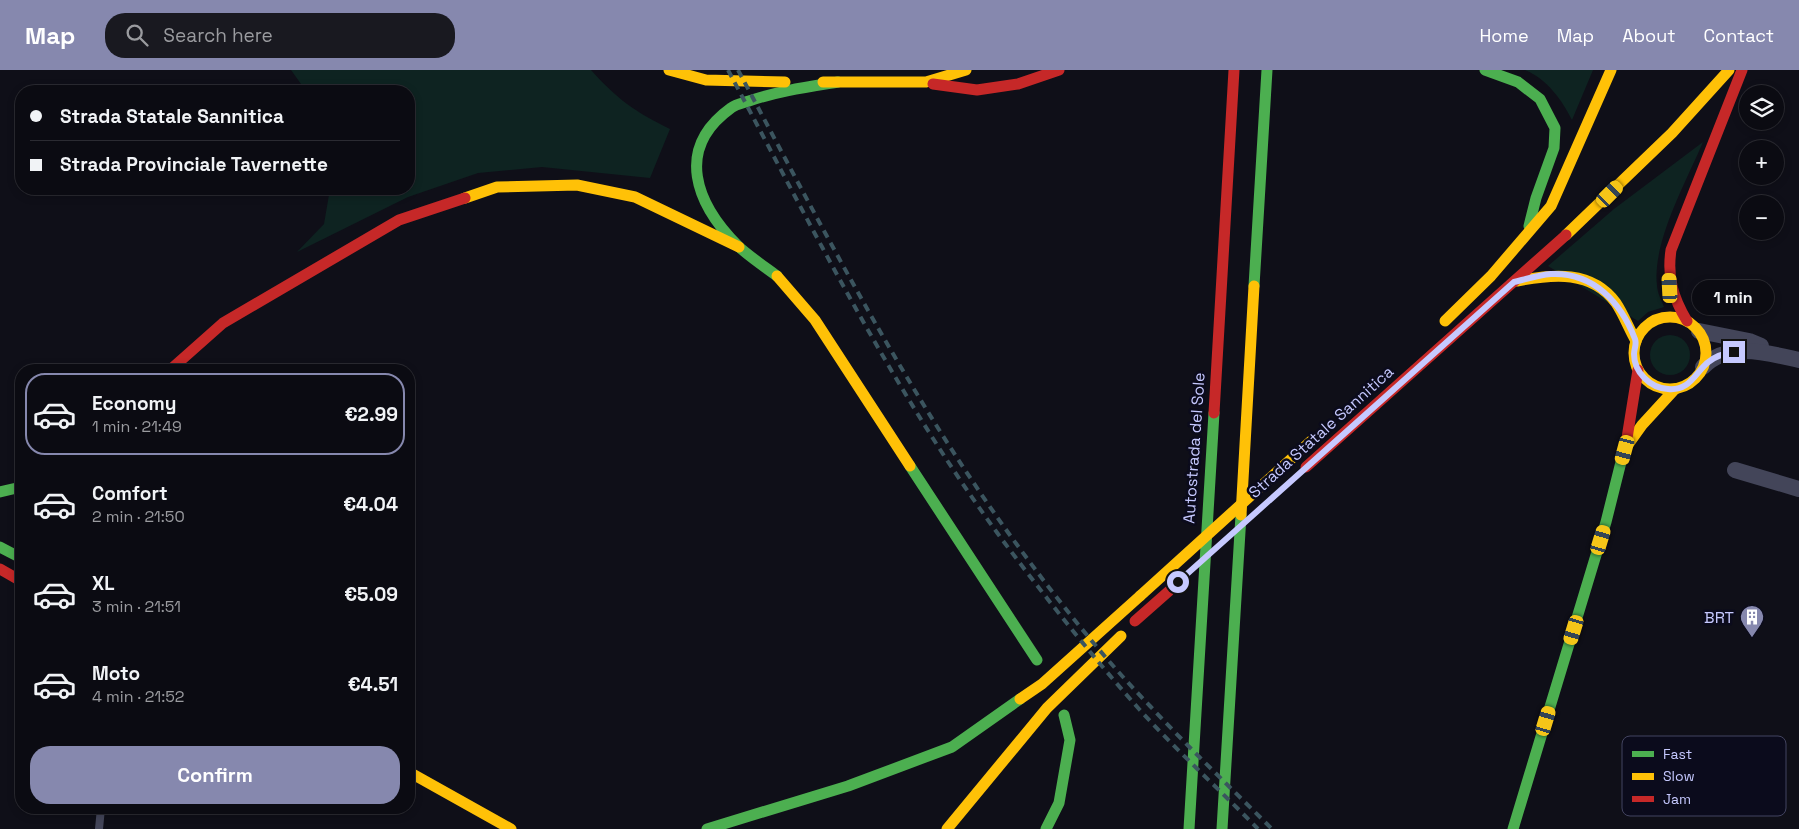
<!DOCTYPE html>
<meta charset="utf-8">
<style>
:root{--surface:#0b0b12;--page:#191920;--text:#f1f3f6;--muted:#9a9b9f;--line:#2b2b32;--accent:#8688ae}
body{margin:0;font-family:"Space Grotesk",sans-serif;background:var(--page);color:var(--text);height:100vh;display:flex;flex-direction:column;font-size:19px;white-space:nowrap}
*{box-sizing:border-box;margin:0}
p{font-size:16px;color:var(--muted)}
.icon{flex:none;width:28px;height:28px;fill:none;stroke:currentColor;stroke-width:2;stroke-linecap:round;stroke-linejoin:round}
.map{position:relative;flex:1;overflow:hidden}
.side{position:absolute;left:15px;top:294px;width:400px;height:450px;display:flex;flex-direction:column;background:var(--surface);border-radius:20px;box-shadow:0 2px 8px #0003,0 0 0 1px var(--line)}
.side>*{flex:none}
.banner{position:absolute;left:15px;top:15px;width:400px;height:110px;border-radius:20px;box-shadow:0 2px 8px #0003,0 0 0 1px var(--line);display:grid;align-content:center;height:110px;padding:0 15px;background:var(--surface)}
.controls{position:absolute;left:1739px;top:15px;display:grid;gap:10px}
.controls a{display:grid;place-items:center;width:45px;height:45px;border-radius:50%;background:var(--surface);box-shadow:0 2px 8px #0003,0 0 0 1px var(--line);font-size:25px}
.end{position:absolute;width:22px;height:22px;margin:-11px;border:6px solid #c6c9ff;background:#111;box-shadow:0 0 0 2px #111}
.from{border-radius:50%}
.bubble{position:absolute;height:35px;border-radius:18px;background:var(--surface);box-shadow:0 2px 8px #0003,0 0 0 1px var(--line);font-size:16px;font-weight:600;line-height:35px;text-align:center}
.car{position:absolute;width:15px;height:30px;margin:-15px -8px;border-radius:6px;box-shadow:0 0 4px 1px #0007;background:linear-gradient(#f5c518 24%,#345 0 40%,#f5c518 0 76%,#345 0 86%,#f5c518 0)}
.banner b{display:flex;align-items:center;gap:18px;height:48px;font-size:19px}
.banner b+b{border-top:1px solid var(--line)}
.banner i{width:12px;height:12px;background:var(--text)}
ul{padding:9px 0 0;list-style:none}
li{display:flex;align-items:center;gap:15px;height:82px;margin:0 10px 8px;padding:0 5px;border:2px solid transparent;border-radius:20px}
li div{flex:1}
li b{display:block;font-size:19px}
li em{font-style:normal;font-weight:600}
li.active{border-color:var(--accent)}
li>.icon{width:45px;height:45px;stroke-width:1.5}
.primary-button{display:flex;gap:10px;margin-top:auto;padding:10px 15px}
.primary-button a{flex:1;height:58px;border-radius:20px;background:var(--accent);color:#fff;font-size:20px;font-weight:600;line-height:58px;text-align:center}
header{display:flex;align-items:center;gap:30px;box-sizing:border-box;height:70px;padding:0 25px;background:var(--accent);color:#fff}
header strong{font-size:24px}
nav{display:flex;gap:28px;margin-inline-start:auto;font-size:18px}
.search{width:350px;height:45px;background:var(--page);display:flex;align-items:center;gap:12px;box-sizing:border-box;padding:0 18px;border-radius:20px;color:var(--muted);font-size:19px}
.map>svg:first-child{display:block}
.green{fill:#0e2321}
.lines{fill:none;stroke-linecap:round;stroke-linejoin:round}
.lane{stroke:#434559;stroke-width:8}
.street{stroke:#434559;stroke-width:16}
.fast{stroke:#4caf50;stroke-width:11}
.slow{stroke:#ffc107;stroke-width:11}
.jam{stroke:#c62828;stroke-width:11}
.rail{stroke:#3b555f;stroke-width:4;stroke-dasharray:8 6;stroke-linecap:butt}
.slow-bridge{stroke:#ffc107;stroke-width:11}
.jam-bridge{stroke:#c62828;stroke-width:11}
.route{stroke:#c6c9ff;stroke-width:6}
.labels{text-anchor:middle;dominant-baseline:central;stroke-width:5;stroke-linejoin:round;paint-order:stroke}
.street-label{font-size:16px;fill:#c6c9ff;stroke:#0b0b1c}
.poi-label{font-size:16px;fill:#c6c9ff;stroke:#0b0b1c;text-anchor:end}
.key{fill:#0b0b1c;stroke:#434460;stroke-width:1}
.key-label{font-size:14px;fill:#c6c9ff}
</style>
<header>
<strong>Map</strong>
<div class="search"><svg class="icon" aria-label="search" viewBox="0 0 24 24"><circle cx="10" cy="10" r="6"/><path d="M15 15l6 6"/></svg>Search here</div>
<nav><a>Home</a><a>Map</a><a>About</a><a>Contact</a></nav>
</header>
<div class="map">
<svg width="1799" height="759" viewBox="0 0 1799 759">
<rect width="100%" height="100%" fill="#0f0f18"/>
<g class="green">
<path d="M 291,0 L 591,0 C 618,30 634,41 670,59 L 650,108 L 542,97 L 478,103 L 408,127 L 297,182 L 324,154 L 330,119 L 409,119 L 409,21 L 306,21 Z"/>
<path d="M 1525,0 L 1593,0 L 1572,50 C 1562,30 1547,9 1525,0 Z"/>
<path d="M 1703,72 C 1686,112 1652,173 1657,215 C 1657,223 1662,231 1664,237 L 1648,242 L 1638,251 L 1548,196 L 1614,139 Z"/>
<circle cx="1670" cy="285" r="20"/>
</g>
<g class="lines">
<path class="lane" d="M 99,759 L 101,738"/>
<g class="street">
<path d="M 1699,261 L 1749,271 L 1761,276"/>
<path d="M 1703,297 C 1728,271 1768,283 1799,290"/>
<path d="M 1735,400 L 1799,419"/>
</g>
<g class="fast">
<path d="M 1485,0 L 1518,12 L 1540,29 L 1555,58 L 1554,78 L 1536,128 L 1529,156"/>
<path d="M 777,206 C 765,197 750,187 738,176 C 696,134 674,79 731,38 C 736,34 743,33 749,31 C 778,21 807,17 838,12"/>
<path d="M 1254,216 L 1267,0"/>
<path d="M 910,396 L 1037,590"/>
<path d="M 0,422 L 21,417"/>
<path d="M 0,477 L 21,488"/>
<path d="M 707,759 L 848,716 L 952,677 L 1020,629"/>
<path d="M 1046,759 L 1059,733 L 1070,670 L 1064,645"/>
<path d="M 1189,759 L 1214,343"/>
<path d="M 1222,759 L 1241,445"/>
<path d="M 1513,759 L 1606,452 L 1627,368"/>
</g>
<g class="slow">
<path d="M 669,0 L 706,10 L 785,12"/>
<path d="M 823,12 L 926,12 L 966,0"/>
<path d="M 465,128 L 497,117 L 577,115 L 635,127 L 739,177"/>
<path d="M 1566,165 L 1672,63 L 1729,0"/>
<path d="M 777,206 L 815,250 L 910,396"/>
<path d="M 1517,211 C 1553,204 1592,200 1616,233 C 1624,245 1629,259 1636,271"/>
<circle cx="1670" cy="283" r="36"/>
<path d="M 1445,251 L 1491,206 L 1551,136 L 1611,0"/>
<path d="M 1627,376 L 1642,355 L 1675,319"/>
<path d="M 1241,445 L 1254,216"/>
<path d="M 1020,629 L 1042,614 L 1140,526"/>
<path d="M 409,702 L 511,759"/>
<path d="M 947,759 L 1047,638 L 1121,566"/>
</g>
<g class="jam">
<path d="M 933,14 L 977,20 L 1018,14 L 1059,0"/>
<path d="M 1687,251 C 1673,228 1667,207 1671,180 L 1742,0"/>
<path d="M 170,300 L 223,253 L 399,150 L 465,128"/>
<path d="M 1214,343 L 1234,0"/>
<path d="M 1627,368 L 1638,300"/>
<path d="M 1306,397 L 1566,165"/>
<path d="M 0,499 L 21,511"/>
</g>
<g class="rail">
<path d="M 728,0 C 813,159 894,323 1001,468 C 1045,527 1091,585 1139,639 C 1177,681 1219,719 1258,759"/>
<path d="M 738,0 C 822,157 903,316 1007,461 C 1051,522 1098,582 1150,636 C 1189,678 1231,718 1272,759"/>
</g>
<path class="slow-bridge" d="M 1140,526 L 1311,371"/>
<path class="jam-bridge" d="M 1135,551 L 1169,521"/>
</g>
<g class="lines">
<path class="route" d="M 1178,512 L 1514,212 C 1526,209 1539,205 1551,204 C 1594,202 1621,233 1635,269 C 1637,274 1634,279 1634,284 C 1634,302 1650,318 1668,319 C 1689,321 1694,305 1707,293 C 1714,287 1725,283 1734,282"/>
</g>
<defs>
<g id="building-pin" transform="scale(1.25)"><path d="M0 17L-7.5 6A9.5 9.5 0 1 1 7.5 6Z" fill="#8688ae" stroke="#0b0b1c"/><path d="M-4-6H4V6H1V3H-1V6H-4ZM-2.5-4.3h1.7v1.8h-1.7ZM.8-4.3h1.7v1.8H.8ZM-2.5-1h1.7V.8h-1.7ZM.8-1h1.7V.8H.8Z" fill="#fff"/></g>
</defs>
<g fill-rule="evenodd">
<use href="#building-pin" x="1752" y="547"/>
</g>
<g class="labels">
<g class="street-label">
<text transform="translate(1321 362) rotate(-42)">Strada Statale Sannitica</text>
<text transform="translate(1194 378) rotate(-86)">Autostrada del Sole</text>
</g>
<g class="poi-label">
<text x="1734" y="547">BRT</text>
</g>
</g>
<rect x="1622" y="666" width="164" height="80" rx="8" class="key"/>
<rect x="1632" y="681" width="22" height="6" fill="#4caf50"/>
<rect x="1632" y="703" width="22" height="7" fill="#ffc107"/>
<rect x="1632" y="726" width="22" height="6" fill="#c62828"/>
<g class="key-label">
<text x="1663" y="689">Fast</text>
<text x="1663" y="711">Slow</text>
<text x="1663" y="734">Jam</text>
</g>
</svg>
<div class="controls">
<a><svg class="icon" aria-label="layers" viewBox="0 0 24 24"><path d="M12 4l9 5-9 5-9-5zM3 14l9 5 9-5"/></svg></a>
<a>+</a>
<a>−</a>
</div>
<i class="end from" style="left:1178px;top:512px"></i>
<i class="end" style="left:1734px;top:282px"></i>
<div class="bubble" style="left:1692px;top:210px;width:82px">1 min</div>
<i class="car" style="left:1610px;top:124px;rotate:45deg"></i>
<i class="car" style="left:1670px;top:218px;rotate:357deg"></i>
<i class="car" style="left:1625px;top:380px;rotate:195deg"></i>
<i class="car" style="left:1601px;top:470px;rotate:17deg"></i>
<i class="car" style="left:1574px;top:560px;rotate:197deg"></i>
<i class="car" style="left:1546px;top:651px;rotate:17deg"></i>
<div class="banner">
<b><i class="from"></i>Strada Statale Sannitica</b>
<b><i></i>Strada Provinciale Tavernette</b>
</div>
<section class="side">
<ul>
<li class="active"><svg class="icon" aria-label="car" viewBox="0 0 24 24"><path d="M5 17H2v-5l4-1 3-4h7l3 4 3 1v5h-3M9 17h6M6 11h13"/><circle cx="7" cy="17" r="2"/><circle cx="17" cy="17" r="2"/></svg><div><b>Economy</b><p>1 min · 21:49</p></div><em>€2.99</em></li>
<li><svg class="icon" aria-label="car" viewBox="0 0 24 24"><path d="M5 17H2v-5l4-1 3-4h7l3 4 3 1v5h-3M9 17h6M6 11h13"/><circle cx="7" cy="17" r="2"/><circle cx="17" cy="17" r="2"/></svg><div><b>Comfort</b><p>2 min · 21:50</p></div><em>€4.04</em></li>
<li><svg class="icon" aria-label="car" viewBox="0 0 24 24"><path d="M5 17H2v-5l4-1 3-4h7l3 4 3 1v5h-3M9 17h6M6 11h13"/><circle cx="7" cy="17" r="2"/><circle cx="17" cy="17" r="2"/></svg><div><b>XL</b><p>3 min · 21:51</p></div><em>€5.09</em></li>
<li><svg class="icon" aria-label="car" viewBox="0 0 24 24"><path d="M5 17H2v-5l4-1 3-4h7l3 4 3 1v5h-3M9 17h6M6 11h13"/><circle cx="7" cy="17" r="2"/><circle cx="17" cy="17" r="2"/></svg><div><b>Moto</b><p>4 min · 21:52</p></div><em>€4.51</em></li>
</ul>
<div class="primary-button"><a>Confirm</a></div>
</section>
</div>
